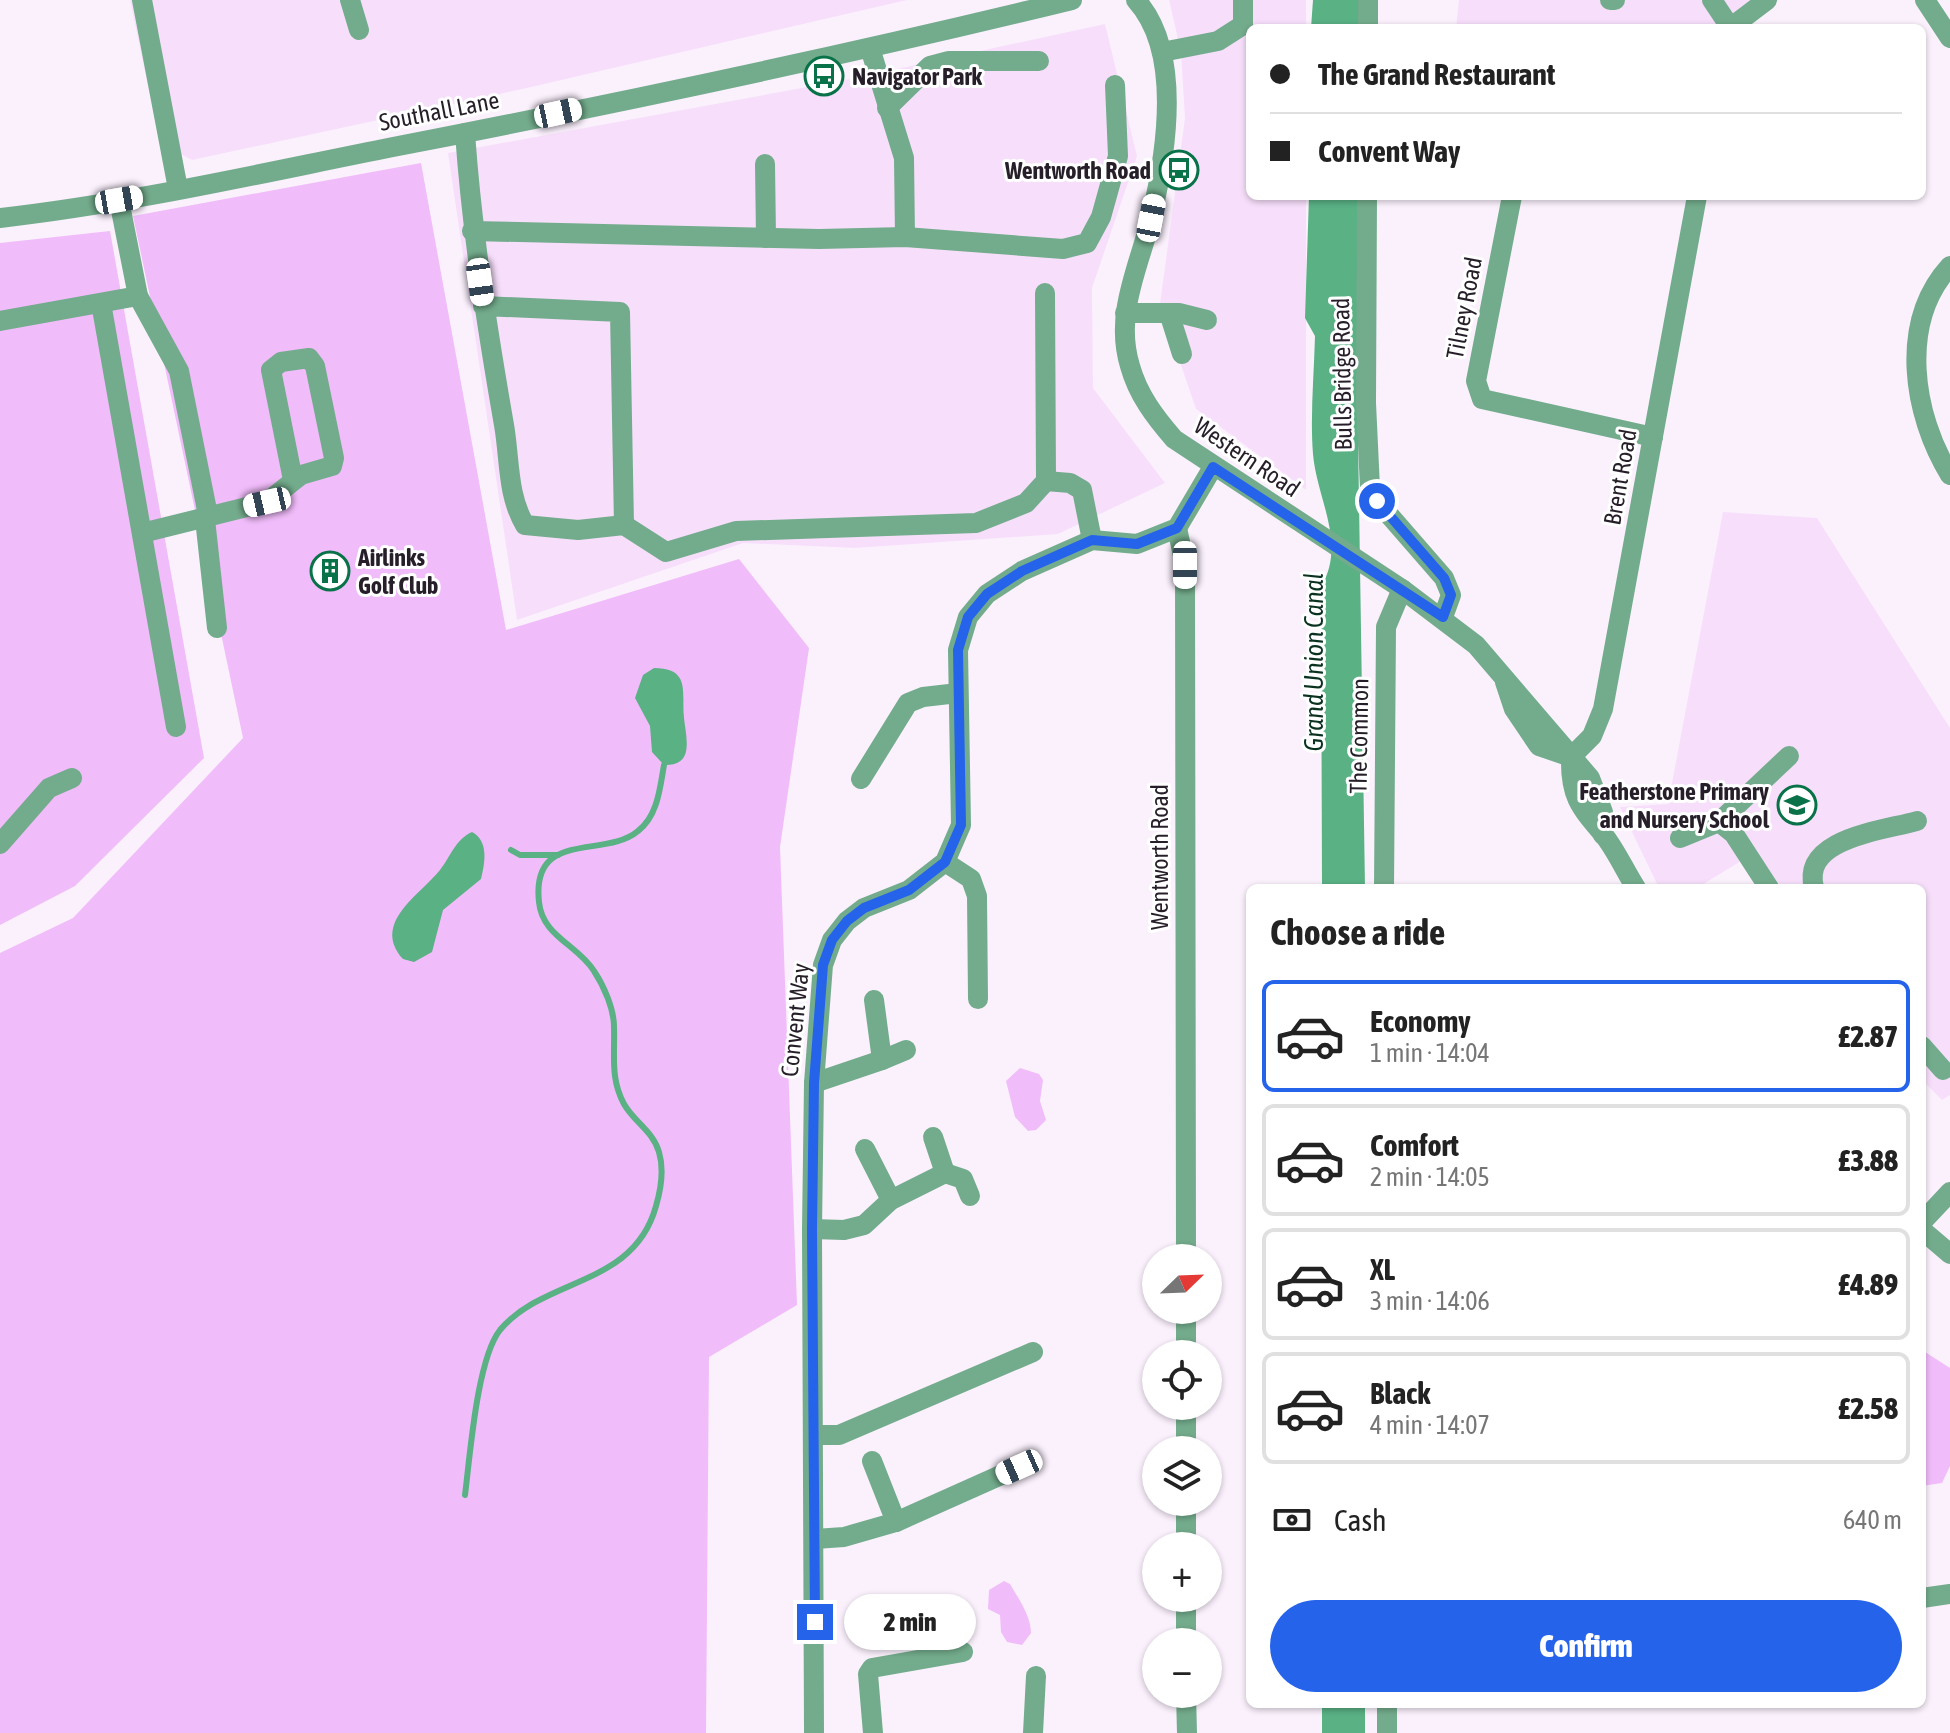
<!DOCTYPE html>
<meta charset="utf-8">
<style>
:root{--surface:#fff;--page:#f6f6f6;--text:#222;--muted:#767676;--line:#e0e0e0;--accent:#2563eb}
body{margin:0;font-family:"Asap Condensed",sans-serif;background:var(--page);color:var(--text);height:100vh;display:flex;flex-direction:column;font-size:30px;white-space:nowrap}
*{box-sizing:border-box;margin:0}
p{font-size:26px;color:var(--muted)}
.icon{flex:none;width:44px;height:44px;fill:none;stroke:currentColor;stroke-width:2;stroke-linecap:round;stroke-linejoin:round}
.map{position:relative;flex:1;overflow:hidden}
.details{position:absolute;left:1246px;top:884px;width:680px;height:824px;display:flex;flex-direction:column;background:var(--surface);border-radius:12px;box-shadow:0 2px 6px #0004}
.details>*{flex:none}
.guide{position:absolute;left:1246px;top:24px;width:680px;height:176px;border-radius:12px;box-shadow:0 2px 6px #0004;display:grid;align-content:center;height:176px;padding:0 24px;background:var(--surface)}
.needle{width:52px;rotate:67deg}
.fabs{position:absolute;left:1142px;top:1244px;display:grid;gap:16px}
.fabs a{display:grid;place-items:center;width:80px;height:80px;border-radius:50%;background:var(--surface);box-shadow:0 2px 6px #0004;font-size:40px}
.end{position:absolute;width:36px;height:36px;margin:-18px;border:10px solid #2563eb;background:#fff;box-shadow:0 0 0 4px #fff}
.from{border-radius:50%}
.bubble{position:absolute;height:56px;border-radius:28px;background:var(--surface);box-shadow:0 2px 6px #0004;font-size:26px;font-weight:800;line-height:56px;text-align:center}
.car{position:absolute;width:24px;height:48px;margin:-24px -12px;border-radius:10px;box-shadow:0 0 6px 2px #0007;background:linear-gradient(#fff 24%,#345 0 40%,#fff 0 76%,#345 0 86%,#fff 0)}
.guide b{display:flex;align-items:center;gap:28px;height:76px;font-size:30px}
.guide b+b{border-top:2px solid var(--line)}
.guide i{width:20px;height:20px;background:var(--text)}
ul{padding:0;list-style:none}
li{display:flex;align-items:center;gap:24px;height:112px;margin:0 16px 12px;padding:0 8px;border:4px solid var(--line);border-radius:12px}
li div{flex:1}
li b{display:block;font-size:30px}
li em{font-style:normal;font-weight:800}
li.current{border-color:var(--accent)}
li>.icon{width:72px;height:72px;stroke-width:1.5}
h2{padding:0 24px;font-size:36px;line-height:96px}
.pay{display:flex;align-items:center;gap:20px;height:88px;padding:0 24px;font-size:30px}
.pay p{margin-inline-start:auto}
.action{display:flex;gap:16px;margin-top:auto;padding:16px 24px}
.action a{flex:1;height:92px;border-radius:48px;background:var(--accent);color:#fff;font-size:32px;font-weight:800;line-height:92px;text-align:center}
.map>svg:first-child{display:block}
.built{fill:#f7dffb}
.green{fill:#f1bcfa}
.water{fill:#59b184}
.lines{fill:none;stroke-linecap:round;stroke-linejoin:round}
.stream{stroke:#59b184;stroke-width:6}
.minor{stroke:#73ac8c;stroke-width:20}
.route{stroke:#2563eb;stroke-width:10}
.labels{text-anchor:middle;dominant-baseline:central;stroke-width:6;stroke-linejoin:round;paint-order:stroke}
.poi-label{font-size:24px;font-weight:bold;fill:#261e28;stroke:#fff;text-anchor:start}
.street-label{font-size:24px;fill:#261e28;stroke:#fff}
.water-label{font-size:26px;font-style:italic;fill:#0a3220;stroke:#fff}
</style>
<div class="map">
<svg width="1950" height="1733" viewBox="0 0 1950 1733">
<rect width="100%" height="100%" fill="#fbf1fd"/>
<g class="built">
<path d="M 130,0 L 907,0 L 527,88 L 192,160 L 160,143 Z"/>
<path d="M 1169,0 L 1306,0 L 1306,28 L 1250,28 L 1250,196 L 1306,196 L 1306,490 L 1196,409 L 1160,304 L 1185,118 L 1181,52 Z"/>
<path d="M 1459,0 L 1779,0 L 1735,28 L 1625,25 L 1624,28 L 1456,28 Z"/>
<path d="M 1105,24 L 1137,156 L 1092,288 L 1093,388 L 1165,483 L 1058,534 L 855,548 L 743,543 L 517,620 L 448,153 L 856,78 Z"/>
<path d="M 1723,512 L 1817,518 L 1950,728 L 1950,1095 L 1942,1100 L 1922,1080 L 1922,888 L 1765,888 L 1746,858 L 1697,888 L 1659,888 L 1620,807 L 1668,804 Z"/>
</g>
<g class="green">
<path d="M 421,163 L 506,630 L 739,559 L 809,648 L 780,847 L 797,1305 L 709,1357 L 706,1733 L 0,1733 L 0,953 L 73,918 L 243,738 L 133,216 Z"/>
<path d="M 110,231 L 204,758 L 75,886 L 0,925 L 0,243 Z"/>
<path d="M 1020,1068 L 1039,1074 L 1043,1080 L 1040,1101 L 1046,1120 L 1036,1130 L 1028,1131 L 1015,1117 L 1006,1081 Z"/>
<path d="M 1922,1350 L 1950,1368 L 1950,1466 L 1942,1483 L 1922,1486 Z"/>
<path d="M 1004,1581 L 1010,1584 C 1018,1598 1031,1616 1031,1633 L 1022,1645 L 1007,1642 L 1001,1632 L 1000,1615 L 988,1609 L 989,1590 Z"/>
</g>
<g class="water">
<path d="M 1313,0 L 1360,0 L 1360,28 L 1311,28 Z"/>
<path d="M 1309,196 L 1358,196 L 1357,373 L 1365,888 L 1322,888 L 1321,587 C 1347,543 1317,500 1313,454 C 1310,416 1314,375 1315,336 L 1305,318 Z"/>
<path d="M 654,668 C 692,668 681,694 684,718 C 686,738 695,766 664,765 L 652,752 L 650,726 L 635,698 L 643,675 Z"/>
<path d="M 472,832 C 489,841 485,863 481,879 L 443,910 L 432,952 L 414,962 L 403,959 C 371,923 420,895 440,870 C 451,856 455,840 472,832 Z"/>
<rect x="1322" y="1704" width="43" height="29"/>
</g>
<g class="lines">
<g class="stream">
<path d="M 511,850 L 520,855 L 558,855"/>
<path d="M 465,1495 C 470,1456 477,1359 500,1330 C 544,1277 634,1287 656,1206 C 661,1189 664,1169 659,1152 C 653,1131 634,1122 624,1104 C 610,1078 615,1055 614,1027 C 614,1009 604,986 594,971 C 578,945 542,936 539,902 C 531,829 605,859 638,831 C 658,816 660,787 664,765"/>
</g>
<g class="minor">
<path d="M 142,0 L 178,189"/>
<path d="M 350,0 L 359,30"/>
<path d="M 1136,0 C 1183,52 1166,155 1151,218 C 1139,267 1114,314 1130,366 C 1138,395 1155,417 1174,439 L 1402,589 L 1476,645 L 1590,778 L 1603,812 L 1603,835"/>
<path d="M 1610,0 L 1615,0"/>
<path d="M 1712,0 L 1730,27"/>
<path d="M 1925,0 L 1950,38"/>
<path d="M 1368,28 L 1368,0"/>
<path d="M 1730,28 L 1767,0"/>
<path d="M 870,48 L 904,158 L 905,237"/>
<path d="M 1162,52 L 1218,41 L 1243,25 L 1243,0"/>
<path d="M 887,108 L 930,66 L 949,61 L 1039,61"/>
<path d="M 465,133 C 472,232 487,327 504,425 C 510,459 507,495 525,525 L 578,530 L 624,525 L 620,312 L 483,306"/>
<path d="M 765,164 L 766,238"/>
<path d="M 1367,196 L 1366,403 L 1370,488 L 1377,501 L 1444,578 L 1451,595 L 1443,617"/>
<path d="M 1512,196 L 1476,381 L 1482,399 L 1653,437"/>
<path d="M 119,200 L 138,296 L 179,371 L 208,515 L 205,519 L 217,628"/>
<path d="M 0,218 C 132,203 262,173 393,147 C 620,103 847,55 1072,0"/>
<path d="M 472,231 L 819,239 L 905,237 L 1063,249 L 1087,243 L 1101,217 L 1118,156 L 1115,85"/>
<path d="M 1950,266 C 1898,323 1913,415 1950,475"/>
<path d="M 101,303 L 176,727"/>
<path d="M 1125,313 L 1179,313 L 1207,320"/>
<path d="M 1169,313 L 1182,354"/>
<path d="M 0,321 L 138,296"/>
<path d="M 1046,481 L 1070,483 L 1082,490 L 1092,540"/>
<path d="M 624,525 L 666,552 L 736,531 L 976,523 L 1026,503 L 1046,481 L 1045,293"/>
<path d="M 1177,528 L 1185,565 L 1186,1258"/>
<path d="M 142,533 L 267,502 L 301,475 L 332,466 L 334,458 L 315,366 L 309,358 L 281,362 L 271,370 L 293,480"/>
<path d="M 1505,682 L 1514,709 L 1539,746 L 1571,757 C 1570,795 1579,806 1603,834 C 1616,850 1625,871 1636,888"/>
<path d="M 1571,757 L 1592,736 L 1603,709 L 1697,196"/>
<path d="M 861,779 L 908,703 L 923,697 L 958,693"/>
<path d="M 1719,822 L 1734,834 L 1769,888"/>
<path d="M 1680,838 L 1719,822 L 1789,756"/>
<path d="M 0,844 L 49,788 L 72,778"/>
<path d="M 945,862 L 971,879 L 977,896 L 978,999"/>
<path d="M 1384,888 L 1386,627 L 1402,589"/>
<path d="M 1814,888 C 1801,838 1882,831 1917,821"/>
<path d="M 1922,1046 L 1943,1070"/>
<path d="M 882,1060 L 906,1050"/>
<path d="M 814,1083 L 882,1060 L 874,1000"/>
<path d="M 865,1149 L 891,1200"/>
<path d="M 945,1173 L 963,1179 L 970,1196"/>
<path d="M 1922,1222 L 1950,1192"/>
<path d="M 812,1229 L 844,1230 L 864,1225 L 891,1200 L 945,1173 L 933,1137"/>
<path d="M 1922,1230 L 1950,1254"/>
<path d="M 1186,1310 L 1186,1354"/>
<path d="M 1186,1406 L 1186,1450"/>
<path d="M 814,1435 L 839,1435 L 1033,1352"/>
<path d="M 1186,1502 L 1186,1546"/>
<path d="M 896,1522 L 1019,1467"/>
<path d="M 815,1539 L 844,1537 L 896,1522 L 872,1461"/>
<path d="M 1186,1598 L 1186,1642"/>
<path d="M 1922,1598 L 1950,1594"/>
<path d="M 1186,1694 L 1187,1733"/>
<path d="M 1387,1704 L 1387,1733"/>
<path d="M 814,1733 L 812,1229 L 814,1083 L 823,965 L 832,940 L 847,921 L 864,908 L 909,890 L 945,862 L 961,825 L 958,650 L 968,617 L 987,594 L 1022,571 L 1092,540 L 1137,544 L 1177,528 L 1213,467"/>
<path d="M 873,1733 L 868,1674 L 872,1668 L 963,1652"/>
<path d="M 1033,1733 L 1036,1676"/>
</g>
</g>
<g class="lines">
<path class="route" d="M 815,1622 L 812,1229 L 814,1083 L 823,965 L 832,940 L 847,921 L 864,908 L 909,890 L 945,862 L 961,825 L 958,650 L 968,617 L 987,594 L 1022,571 L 1092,540 L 1137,544 L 1177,528 L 1213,467 L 1443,617 L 1451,595 L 1444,578 L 1377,501"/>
</g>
<defs>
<g id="bus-ring" transform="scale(2)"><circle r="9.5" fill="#fff" stroke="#0a7249" stroke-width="1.5"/><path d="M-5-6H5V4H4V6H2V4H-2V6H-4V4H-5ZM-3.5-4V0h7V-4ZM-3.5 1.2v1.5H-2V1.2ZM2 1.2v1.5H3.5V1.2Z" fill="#0a7249"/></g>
<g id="building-ring" transform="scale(2)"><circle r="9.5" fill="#fff" stroke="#0a7249" stroke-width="1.5"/><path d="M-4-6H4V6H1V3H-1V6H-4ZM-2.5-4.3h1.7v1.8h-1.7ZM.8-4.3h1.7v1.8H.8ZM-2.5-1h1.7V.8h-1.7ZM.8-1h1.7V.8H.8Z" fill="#0a7249"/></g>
<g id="school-ring" transform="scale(2)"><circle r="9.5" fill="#fff" stroke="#0a7249" stroke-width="1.5"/><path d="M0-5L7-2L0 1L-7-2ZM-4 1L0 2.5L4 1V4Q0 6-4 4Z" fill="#0a7249"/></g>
</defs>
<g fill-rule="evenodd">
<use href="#bus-ring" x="824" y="76"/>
<use href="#bus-ring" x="1179" y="170"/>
<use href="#building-ring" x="330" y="571"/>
<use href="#school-ring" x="1797" y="805"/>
</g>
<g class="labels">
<g class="poi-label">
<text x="852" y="76">Navigator Park</text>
<text x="1151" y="170" text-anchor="end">Wentworth Road</text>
<text x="358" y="557">Airlinks<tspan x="358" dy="28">Golf Club</tspan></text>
<text x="1769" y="791" text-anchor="end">Featherstone Primary<tspan x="1769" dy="28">and Nursery School</tspan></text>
</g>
<g class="street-label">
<text transform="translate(439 111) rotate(-11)">Southall Lane</text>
<text transform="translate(1464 308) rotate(-79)">Tilney Road</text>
<text transform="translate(1342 374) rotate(-91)">Bulls Bridge Road</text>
<text transform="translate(1247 457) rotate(34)">Western Road</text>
<text transform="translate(1620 477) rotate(-80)">Brent Road</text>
<text transform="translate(1359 736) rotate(-89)">The Common</text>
<text transform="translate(1159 857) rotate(-90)">Wentworth Road</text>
<text transform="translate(795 1020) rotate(-84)">Convent Way</text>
</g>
<g class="water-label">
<text transform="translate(1314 662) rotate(-90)">Grand Union Canal</text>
</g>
</g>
</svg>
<div class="fabs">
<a><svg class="needle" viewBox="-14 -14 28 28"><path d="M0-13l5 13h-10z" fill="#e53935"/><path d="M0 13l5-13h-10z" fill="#767676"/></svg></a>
<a><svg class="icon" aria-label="locate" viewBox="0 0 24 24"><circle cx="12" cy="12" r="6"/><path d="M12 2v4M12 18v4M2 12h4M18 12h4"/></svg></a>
<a><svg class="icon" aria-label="layers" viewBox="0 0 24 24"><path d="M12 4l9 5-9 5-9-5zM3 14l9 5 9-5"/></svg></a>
<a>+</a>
<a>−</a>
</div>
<i class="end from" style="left:1377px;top:501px"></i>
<i class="end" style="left:815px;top:1622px"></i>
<div class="bubble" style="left:844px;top:1594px;width:132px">2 min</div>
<i class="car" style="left:558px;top:113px;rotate:78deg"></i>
<i class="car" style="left:119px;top:200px;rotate:80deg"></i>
<i class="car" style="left:1151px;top:218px;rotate:11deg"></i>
<i class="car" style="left:480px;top:282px;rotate:172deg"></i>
<i class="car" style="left:267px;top:502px;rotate:257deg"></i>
<i class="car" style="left:1185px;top:565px;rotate:180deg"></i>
<i class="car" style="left:1019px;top:1467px;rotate:246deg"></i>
<div class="guide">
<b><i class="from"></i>The Grand Restaurant</b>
<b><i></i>Convent Way</b>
</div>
<section class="details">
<h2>Choose a ride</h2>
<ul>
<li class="current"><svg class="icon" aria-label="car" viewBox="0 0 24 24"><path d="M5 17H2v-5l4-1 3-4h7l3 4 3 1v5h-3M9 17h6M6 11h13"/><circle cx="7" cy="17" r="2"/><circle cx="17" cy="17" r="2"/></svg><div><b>Economy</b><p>1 min · 14:04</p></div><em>£2.87</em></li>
<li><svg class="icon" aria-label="car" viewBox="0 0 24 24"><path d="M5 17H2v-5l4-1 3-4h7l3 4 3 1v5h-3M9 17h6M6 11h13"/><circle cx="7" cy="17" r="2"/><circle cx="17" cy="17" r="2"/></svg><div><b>Comfort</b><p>2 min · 14:05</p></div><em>£3.88</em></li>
<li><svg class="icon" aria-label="car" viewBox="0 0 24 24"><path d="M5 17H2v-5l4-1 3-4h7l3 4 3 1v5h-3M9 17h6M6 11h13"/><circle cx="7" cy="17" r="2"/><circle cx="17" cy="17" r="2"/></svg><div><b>XL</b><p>3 min · 14:06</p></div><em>£4.89</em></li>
<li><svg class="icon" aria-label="car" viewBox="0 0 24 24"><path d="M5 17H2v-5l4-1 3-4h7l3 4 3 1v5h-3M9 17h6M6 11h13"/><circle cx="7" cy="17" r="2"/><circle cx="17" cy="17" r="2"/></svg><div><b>Black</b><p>4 min · 14:07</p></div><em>£2.58</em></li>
</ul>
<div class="pay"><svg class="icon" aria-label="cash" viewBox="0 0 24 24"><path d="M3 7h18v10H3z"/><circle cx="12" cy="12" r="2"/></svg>Cash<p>640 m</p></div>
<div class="action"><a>Confirm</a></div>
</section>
</div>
